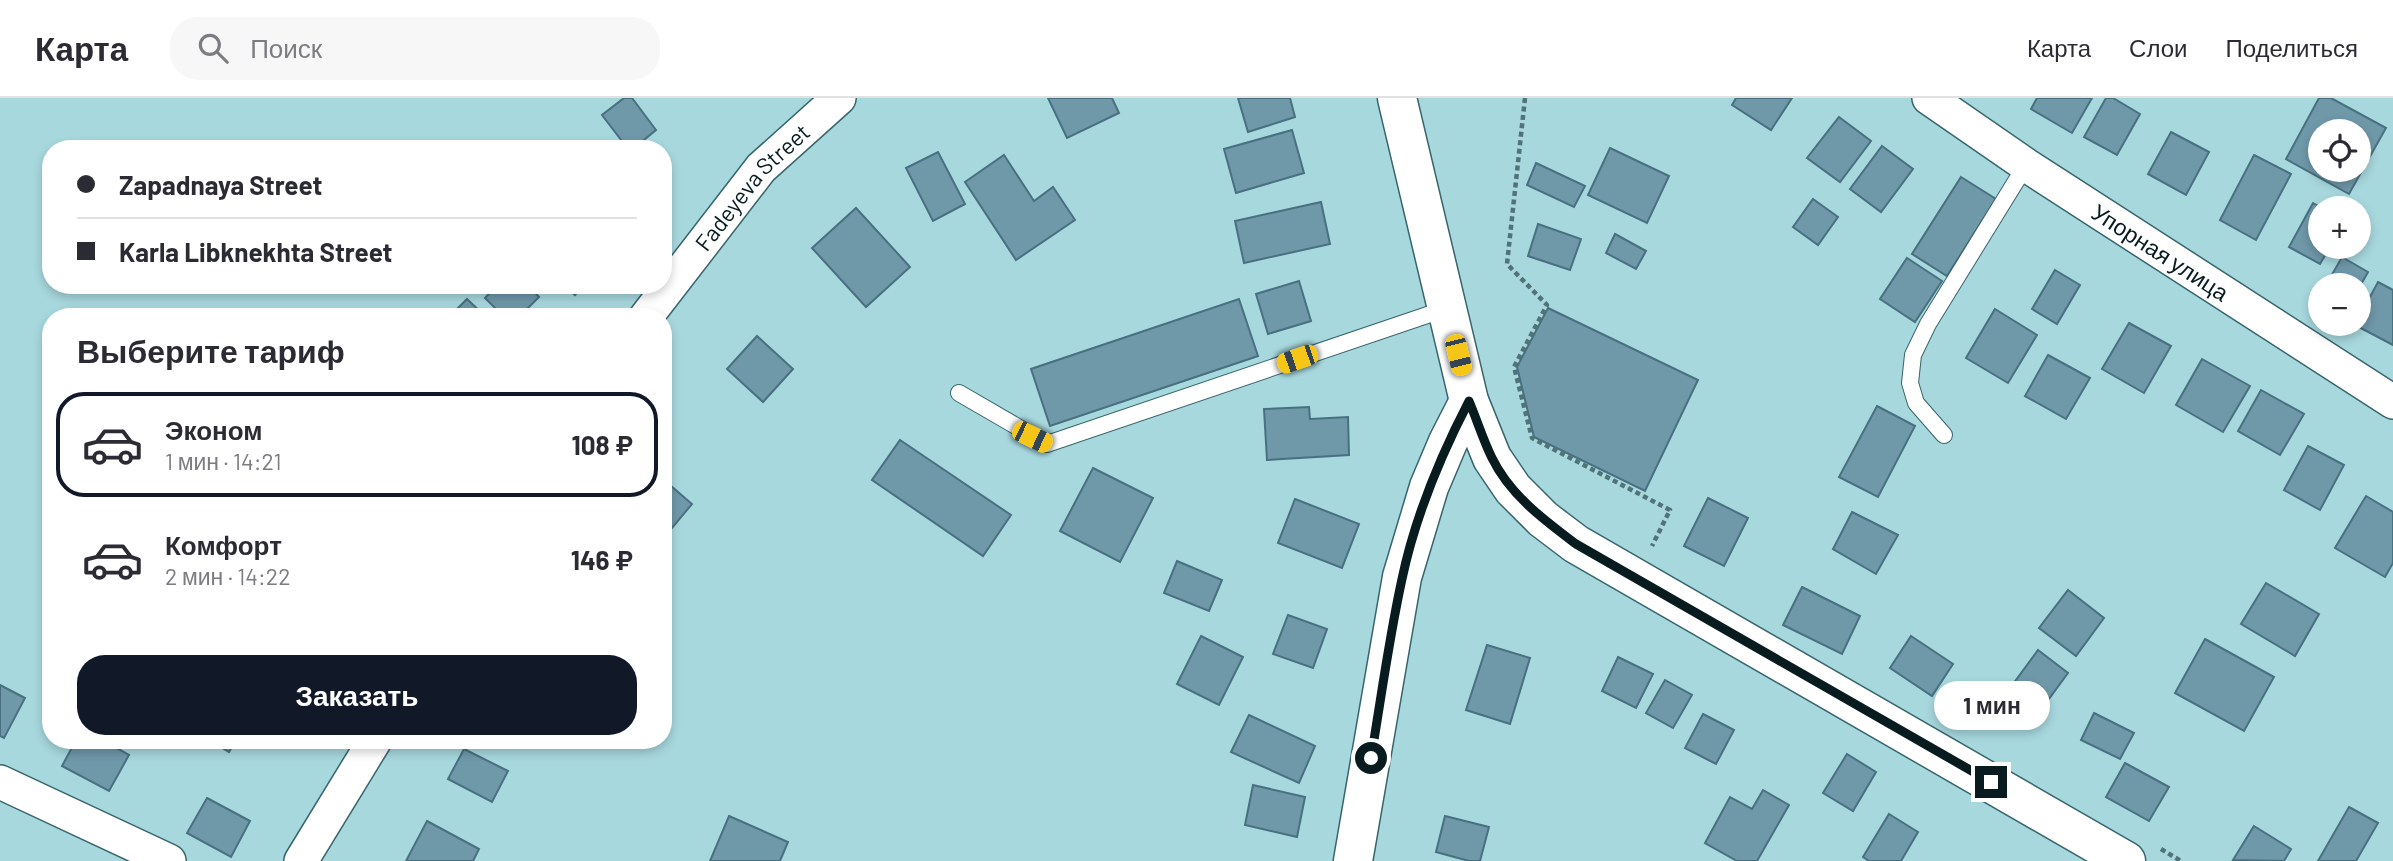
<!DOCTYPE html>
<html lang="ru">
<meta charset="utf-8">
<style>
:root{--surface:#fff;--page:#f7f7f7;--text:#2b2b33;--muted:#7c7c81;--line:#e1e1e2;--accent:#111827}
body{margin:0;font-family:Barlow,sans-serif;background:var(--page);color:var(--text);height:100vh;display:flex;flex-direction:column;font-size:26px;white-space:nowrap}
*{box-sizing:border-box;margin:0}
p{font-size:23px;color:var(--muted)}
.icon{flex:none;width:38px;height:38px;fill:none;stroke:currentColor;stroke-width:2;stroke-linecap:round;stroke-linejoin:round}
.map{position:relative;flex:1;overflow:hidden}
.side{position:absolute;left:42px;top:210px;width:630px;height:441px;display:flex;flex-direction:column;background:var(--surface);border-radius:28px;box-shadow:0 4px 10px #0003}
.side>*{flex:none}
.hud{position:absolute;left:42px;top:42px;width:630px;height:154px;border-radius:28px;box-shadow:0 4px 10px #0003;display:grid;align-content:center;height:154px;padding:0 35px;background:var(--surface)}
.buttons{position:absolute;left:2308px;top:21px;display:grid;gap:14px}
.buttons a{display:grid;place-items:center;width:63px;height:63px;border-radius:50%;background:var(--surface);box-shadow:0 4px 10px #0003;font-size:35px}
.end{position:absolute;width:32px;height:32px;margin:-16px;border:9px solid #081b1e;background:#fff;box-shadow:0 0 0 4px #fff}
.from{border-radius:50%}
.bubble{position:absolute;height:49px;border-radius:24px;background:var(--surface);box-shadow:0 4px 10px #0003;font-size:23px;font-weight:700;line-height:49px;text-align:center}
.car{position:absolute;width:21px;height:42px;margin:-21px -10px;border-radius:9px;box-shadow:0 0 5px 2px #0007;background:linear-gradient(#f5c518 24%,#345 0 40%,#f5c518 0 76%,#345 0 86%,#f5c518 0)}
.hud b{display:flex;align-items:center;gap:24px;height:66px;font-size:26px}
.hud b+b{border-top:2px solid var(--line)}
.hud i{width:18px;height:18px;background:var(--text)}
ul{padding:0;list-style:none}
li{display:flex;align-items:center;gap:21px;height:105px;margin:0 14px 10px;padding:0 21px;border:4px solid transparent;border-radius:28px}
li div{flex:1}
li b{display:block;font-size:26px}
li em{font-style:normal;font-weight:700}
li.selected{border-color:var(--accent)}
li>.icon{width:63px;height:63px;stroke-width:1.5}
h2{padding:0 35px;font-size:32px;line-height:84px}
.cta{display:flex;gap:14px;margin-top:auto;padding:14px 35px}
.cta a{flex:1;height:80px;border-radius:28px;background:var(--accent);color:#fff;font-size:28px;font-weight:700;line-height:80px;text-align:center}
header{display:flex;align-items:center;gap:42px;box-sizing:border-box;height:98px;padding:0 35px;background:var(--surface);border-bottom:2px solid var(--line)}
header strong{font-size:33px}
nav{display:flex;gap:38px;margin-inline-start:auto;font-size:24px}
.search{width:490px;height:63px;background:var(--page);display:flex;align-items:center;gap:18px;box-sizing:border-box;padding:0 24px;border-radius:28px;color:var(--muted);font-size:26px}
.map>svg:first-child{display:block}
.building{fill:#6f98a9;stroke:#487080;stroke-width:2;fill-rule:evenodd}
.lines{fill:none;stroke-linecap:round;stroke-linejoin:round}
.service-casing{stroke:#37656b;stroke-width:18}
.minor-casing{stroke:#37656b;stroke-width:36}
.secondary-casing{stroke:#37656b;stroke-width:41}
.path{stroke:#517276;stroke-width:4.5;stroke-dasharray:5 3.5;stroke-linecap:butt}
.service{stroke:#fff;stroke-width:16}
.minor{stroke:#fff;stroke-width:33}
.secondary{stroke:#fff;stroke-width:38}
.route{stroke:#081b1e;stroke-width:9}
.labels{text-anchor:middle;dominant-baseline:central;stroke-width:6;stroke-linejoin:round;paint-order:stroke}
.street-label{font-size:23px;fill:#081b1e;stroke:#dcf4f7}
</style>
<header>
<strong>Карта</strong>
<div class="search"><svg class="icon" aria-label="search" viewBox="0 0 24 24"><circle cx="10" cy="10" r="6"/><path d="M15 15l6 6"/></svg>Поиск</div>
<nav><a>Карта</a><a>Слои</a><a>Поделиться</a></nav>
</header>
<div class="map">
<svg width="2393" height="763" viewBox="0 0 2393 763">
<rect width="100%" height="100%" fill="#a7d8de"/>
<g class="building">
<path d="M 624,0 L 632,0 L 656,32 L 633,51 L 628,51 L 602,17 Z"/>
<path d="M 1048,0 L 1112,0 L 1119,15 L 1067,40 Z"/>
<path d="M 1238,0 L 1290,0 L 1295,19 L 1248,34 Z"/>
<path d="M 1736,0 L 1792,0 L 1771,32 L 1732,7 Z"/>
<path d="M 2037,0 L 2092,0 L 2072,35 L 2031,11 Z"/>
<path d="M 2106,0 L 2113,0 L 2140,16 L 2117,57 L 2084,39 Z"/>
<path d="M 2319,0 L 2331,0 L 2386,30 L 2349,96 L 2286,61 ZM 2320,33 L 2359,33 L 2359,72 L 2320,72 Z"/>
<path d="M 1839,19 L 1871,43 L 1840,84 L 1807,60 Z"/>
<path d="M 1292,32 L 1304,75 L 1236,95 L 1224,51 Z"/>
<path d="M 2171,34 L 2209,54 L 2186,97 L 2148,76 Z"/>
<path d="M 1882,48 L 1913,71 L 1881,114 L 1850,91 Z"/>
<path d="M 1610,50 L 1669,78 L 1647,125 L 1588,97 Z"/>
<path d="M 938,54 L 965,106 L 933,123 L 906,70 Z"/>
<path d="M 1004,57 L 1034,103 L 1053,89 L 1075,122 L 1016,162 L 965,84 Z"/>
<path d="M 2254,57 L 2291,76 L 2256,142 L 2220,122 Z"/>
<path d="M 1536,65 L 1585,88 L 1574,109 L 1527,87 Z"/>
<path d="M 1961,79 L 1996,101 L 1947,178 L 1912,156 Z"/>
<path d="M 1813,101 L 1838,119 L 1818,147 L 1793,129 Z"/>
<path d="M 1321,104 L 1330,146 L 1244,165 L 1235,123 Z"/>
<path d="M 2313,105 L 2322,110 L 2320,149 L 2330,149 L 2320,166 L 2289,149 Z"/>
<path d="M 856,110 L 910,169 L 866,209 L 812,150 Z"/>
<path d="M 1538,126 L 1581,141 L 1570,172 L 1528,158 Z"/>
<path d="M 1615,136 L 1646,153 L 1636,171 L 1606,155 Z"/>
<path d="M 2342,159 L 2368,174 L 2359,190 L 2359,187 L 2326,187 Z"/>
<path d="M 1907,160 L 1942,183 L 1915,224 L 1880,201 Z"/>
<path d="M 2055,172 L 2080,187 L 2057,226 L 2032,211 Z"/>
<path d="M 1299,183 L 1311,223 L 1268,236 L 1256,196 Z"/>
<path d="M 2378,184 L 2393,192 L 2393,247 L 2355,227 L 2359,226 L 2359,219 Z"/>
<path d="M 497,187 L 528,187 L 539,199 L 519,219 L 504,219 L 485,200 Z"/>
<path d="M 564,187 L 584,187 L 575,197 Z"/>
<path d="M 467,201 L 486,219 L 449,219 Z"/>
<path d="M 1239,201 L 1258,258 L 1050,328 L 1031,271 Z"/>
<path d="M 1548,210 L 1698,282 L 1645,393 L 1534,339 L 1517,269 Z"/>
<path d="M 1995,211 L 2037,237 L 2008,285 L 1966,260 Z"/>
<path d="M 2129,225 L 2171,248 L 2144,295 L 2102,271 Z"/>
<path d="M 757,238 L 793,271 L 763,304 L 727,271 Z"/>
<path d="M 2048,257 L 2090,280 L 2066,321 L 2025,298 Z"/>
<path d="M 2202,261 L 2250,288 L 2223,334 L 2176,307 Z"/>
<path d="M 2261,292 L 2304,316 L 2280,357 L 2238,333 Z"/>
<path d="M 1877,308 L 1915,328 L 1878,399 L 1839,379 Z"/>
<path d="M 1309,309 L 1310,321 L 1348,319 L 1349,357 L 1267,362 L 1264,311 Z"/>
<path d="M 900,342 L 1011,417 L 983,458 L 872,382 Z"/>
<path d="M 2308,348 L 2344,367 L 2320,412 L 2284,392 Z"/>
<path d="M 1093,370 L 1153,400 L 1120,464 L 1060,433 Z"/>
<path d="M 663,381 L 692,406 L 667,436 L 663,433 Z"/>
<path d="M 2366,398 L 2393,414 L 2393,465 L 2385,479 L 2335,450 Z"/>
<path d="M 1708,400 L 1748,420 L 1724,468 L 1684,448 Z"/>
<path d="M 1295,401 L 1359,426 L 1342,470 L 1278,445 Z"/>
<path d="M 1852,414 L 1898,437 L 1876,476 L 1833,451 Z"/>
<path d="M 1177,463 L 1222,482 L 1209,513 L 1164,495 Z"/>
<path d="M 2266,485 L 2319,516 L 2295,558 L 2241,526 Z"/>
<path d="M 1802,489 L 1860,518 L 1842,556 L 1783,527 Z"/>
<path d="M 2068,492 L 2104,520 L 2076,558 L 2039,530 Z"/>
<path d="M 1288,517 L 1327,531 L 1313,570 L 1273,556 Z"/>
<path d="M 1201,538 L 1243,559 L 1219,607 L 1177,586 Z"/>
<path d="M 1911,538 L 1953,566 L 1932,598 L 1890,570 Z"/>
<path d="M 2205,541 L 2274,579 L 2244,633 L 2175,595 Z"/>
<path d="M 1487,547 L 1530,560 L 1510,626 L 1466,612 Z"/>
<path d="M 2038,552 L 2068,575 L 2032,624 L 2002,601 Z"/>
<path d="M 1618,559 L 1653,576 L 1636,610 L 1602,593 Z"/>
<path d="M 1665,582 L 1692,597 L 1673,630 L 1646,615 Z"/>
<path d="M 0,587 L 25,600 L 4,640 L 0,638 Z"/>
<path d="M 2094,615 L 2134,635 L 2120,661 L 2081,642 Z"/>
<path d="M 1703,616 L 1734,632 L 1716,666 L 1685,650 Z"/>
<path d="M 1249,617 L 1315,648 L 1299,685 L 1231,654 Z"/>
<path d="M 76,642 L 102,642 L 129,657 L 109,693 L 62,668 Z"/>
<path d="M 210,642 L 236,642 L 229,654 Z"/>
<path d="M 503,642 L 523,642 L 519,650 Z"/>
<path d="M 464,651 L 508,673 L 492,704 L 448,681 Z"/>
<path d="M 1847,656 L 1876,674 L 1853,713 L 1823,695 Z"/>
<path d="M 2125,665 L 2169,689 L 2149,723 L 2106,699 Z"/>
<path d="M 1253,687 L 1305,699 L 1297,739 L 1245,727 Z"/>
<path d="M 1763,692 L 1789,707 L 1757,763 L 1737,763 L 1705,745 L 1730,699 L 1752,711 Z"/>
<path d="M 207,700 L 250,723 L 231,759 L 187,735 Z"/>
<path d="M 2349,709 L 2378,725 L 2356,763 L 2318,763 Z"/>
<path d="M 1889,716 L 1918,734 L 1901,763 L 1869,763 L 1863,759 Z"/>
<path d="M 729,718 L 788,744 L 780,763 L 710,763 Z"/>
<path d="M 1445,718 L 1489,729 L 1480,763 L 1469,763 L 1436,754 Z"/>
<path d="M 427,723 L 479,751 L 473,763 L 406,763 Z"/>
<path d="M 2254,728 L 2291,751 L 2284,763 L 2233,762 Z"/>
</g>
<g class="lines">
<g class="service-casing">
<g id="service">
<path d="M 959,295 L 1047,346 L 1448,210"/>
<path d="M 1944,337 L 1916,305 L 1910,285 L 1913,257 L 1928,226 L 2026,67"/>
</g>
</g>
<g class="minor-casing">
<g id="minor">
<path id="s1" d="M 1929,0 L 2026,67 L 2393,304"/>
<path id="s2" d="M 646,219 L 761,70 L 839,0"/>
<path d="M 0,684 L 169,763"/>
<path d="M 301,763 L 375,642"/>
</g>
</g>
<g class="secondary-casing">
<g id="secondary">
<path d="M 1397,0 L 1469,303 L 1492,360 L 1513,391 L 1543,421 L 1576,446 L 2126,763"/>
<path d="M 1353,763 L 1402,479 L 1429,389 L 1448,344 L 1469,303"/>
</g>
</g>
<g class="path">
<path d="M 1525,0 L 1507,166 L 1547,207 L 1514,269 L 1532,340 L 1670,412 L 1652,448"/>
<path d="M 2161,751 L 2181,763"/>
</g>
<use href="#service" class="service"/>
<use href="#minor" class="minor"/>
<use href="#secondary" class="secondary"/>
</g>
<g class="lines">
<path class="route" d="M 1371,660 C 1381,601 1389,540 1402,481 C 1415,419 1440,359 1469,303 C 1477,322 1483,342 1492,360 C 1510,397 1544,422 1576,446 L 1991,684"/>
</g>
<g class="labels">
<g class="street-label">
<text stroke="none"><textPath href="#s2" startOffset="168">Fadeyeva Street</textPath></text>
<text stroke="none"><textPath href="#s1" startOffset="278">Упорная улица</textPath></text>
</g>
</g>
</svg>
<div class="buttons">
<a><svg class="icon" aria-label="locate" viewBox="0 0 24 24"><circle cx="12" cy="12" r="6"/><path d="M12 2v4M12 18v4M2 12h4M18 12h4"/></svg></a>
<a>+</a>
<a>−</a>
</div>
<i class="end from" style="left:1371px;top:660px"></i>
<i class="end" style="left:1991px;top:684px"></i>
<div class="bubble" style="left:1934px;top:583px;width:116px">1 мин</div>
<i class="car" style="left:1458px;top:257px;rotate:166deg"></i>
<i class="car" style="left:1297px;top:261px;rotate:251deg"></i>
<i class="car" style="left:1032px;top:339px;rotate:116deg"></i>
<div class="hud">
<b><i class="from"></i>Zapadnaya Street</b>
<b><i></i>Karla Libknekhta Street</b>
</div>
<section class="side">
<h2>Выберите тариф</h2>
<ul>
<li class="selected"><svg class="icon" aria-label="car" viewBox="0 0 24 24"><path d="M5 17H2v-5l4-1 3-4h7l3 4 3 1v5h-3M9 17h6M6 11h13"/><circle cx="7" cy="17" r="2"/><circle cx="17" cy="17" r="2"/></svg><div><b>Эконом</b><p>1 мин · 14:21</p></div><em>108 ₽</em></li>
<li><svg class="icon" aria-label="car" viewBox="0 0 24 24"><path d="M5 17H2v-5l4-1 3-4h7l3 4 3 1v5h-3M9 17h6M6 11h13"/><circle cx="7" cy="17" r="2"/><circle cx="17" cy="17" r="2"/></svg><div><b>Комфорт</b><p>2 мин · 14:22</p></div><em>146 ₽</em></li>
</ul>
<div class="cta"><a>Заказать</a></div>
</section>
</div>
